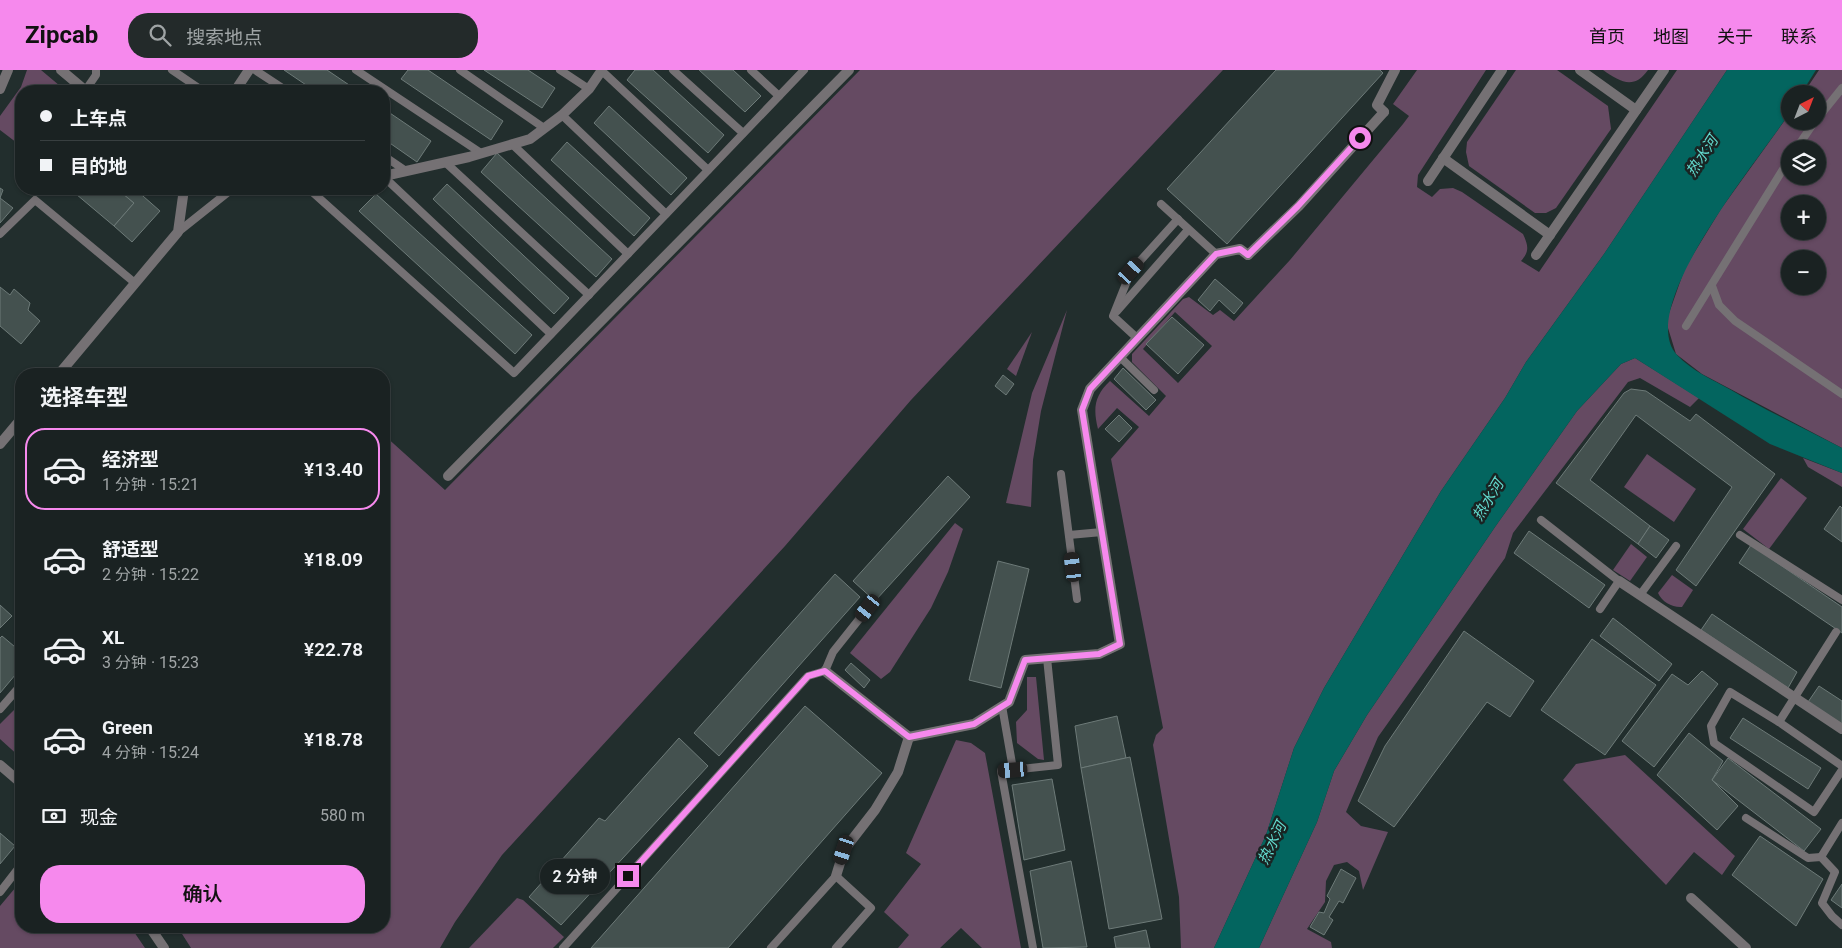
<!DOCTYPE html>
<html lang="zh">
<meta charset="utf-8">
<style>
:root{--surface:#1a2222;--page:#232a2a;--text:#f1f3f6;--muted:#9fa4a5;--line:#383f40;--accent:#f689ed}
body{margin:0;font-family:Roboto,"Noto Sans SC",sans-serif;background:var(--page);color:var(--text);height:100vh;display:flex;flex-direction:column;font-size:19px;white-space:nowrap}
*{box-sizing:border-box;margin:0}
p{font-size:16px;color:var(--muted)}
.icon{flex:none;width:28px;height:28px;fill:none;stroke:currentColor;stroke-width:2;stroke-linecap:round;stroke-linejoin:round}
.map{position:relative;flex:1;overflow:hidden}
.details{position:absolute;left:15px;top:298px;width:375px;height:565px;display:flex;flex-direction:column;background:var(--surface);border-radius:20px;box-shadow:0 1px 4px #0004,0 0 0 1px var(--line)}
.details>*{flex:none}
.top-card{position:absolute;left:15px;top:15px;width:375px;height:110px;border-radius:20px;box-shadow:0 1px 4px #0004,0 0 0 1px var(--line);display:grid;align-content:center;height:110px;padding:0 25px;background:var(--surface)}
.needle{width:32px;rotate:42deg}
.buttons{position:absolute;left:1781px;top:15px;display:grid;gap:10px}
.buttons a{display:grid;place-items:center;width:45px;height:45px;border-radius:50%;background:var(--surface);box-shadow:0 1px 4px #0004,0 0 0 1px var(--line);font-size:25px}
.end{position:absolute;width:22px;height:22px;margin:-11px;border:6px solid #f689ed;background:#111;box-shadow:0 0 0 2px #111}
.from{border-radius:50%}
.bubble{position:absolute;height:35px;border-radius:18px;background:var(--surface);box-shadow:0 1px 4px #0004,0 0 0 1px var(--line);font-size:16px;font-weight:600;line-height:35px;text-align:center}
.car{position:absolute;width:15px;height:30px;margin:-15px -8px;border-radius:6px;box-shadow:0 0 4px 1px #0007;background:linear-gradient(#222 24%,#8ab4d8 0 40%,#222 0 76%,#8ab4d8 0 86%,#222 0)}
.top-card b{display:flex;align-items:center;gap:18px;height:48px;font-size:19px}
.top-card b+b{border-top:1px solid var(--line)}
.top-card i{width:12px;height:12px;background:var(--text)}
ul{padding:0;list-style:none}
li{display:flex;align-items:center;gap:15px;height:82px;margin:0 10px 8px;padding:0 15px;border:2px solid transparent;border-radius:20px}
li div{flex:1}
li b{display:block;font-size:19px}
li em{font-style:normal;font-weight:600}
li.on{border-color:var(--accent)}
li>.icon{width:45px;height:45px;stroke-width:1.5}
h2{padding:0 25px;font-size:22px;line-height:60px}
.pay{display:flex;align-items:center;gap:12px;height:55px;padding:0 25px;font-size:19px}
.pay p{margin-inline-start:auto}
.action{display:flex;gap:10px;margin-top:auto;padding:10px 25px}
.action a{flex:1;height:58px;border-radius:20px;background:var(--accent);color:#111;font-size:20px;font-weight:600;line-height:58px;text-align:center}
header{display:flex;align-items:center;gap:30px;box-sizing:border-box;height:70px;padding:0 25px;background:var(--accent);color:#111}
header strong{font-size:24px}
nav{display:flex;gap:28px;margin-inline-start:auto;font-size:18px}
.search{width:350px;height:45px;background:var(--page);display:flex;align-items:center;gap:12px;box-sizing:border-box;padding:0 18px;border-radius:20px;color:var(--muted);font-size:19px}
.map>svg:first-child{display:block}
.green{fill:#654a62;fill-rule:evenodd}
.water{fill:#03655f}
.building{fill:#44514f;stroke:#6d7a78}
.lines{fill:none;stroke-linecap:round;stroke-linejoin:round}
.service{stroke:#757174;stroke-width:8}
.minor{stroke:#757174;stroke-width:10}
.tertiary{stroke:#757174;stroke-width:10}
.route{stroke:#f689ed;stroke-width:6}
.labels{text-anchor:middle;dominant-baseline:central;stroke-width:5;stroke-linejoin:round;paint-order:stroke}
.water-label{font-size:15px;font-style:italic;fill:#63dbcf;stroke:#192423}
</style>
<header>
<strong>Zipcab</strong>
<div class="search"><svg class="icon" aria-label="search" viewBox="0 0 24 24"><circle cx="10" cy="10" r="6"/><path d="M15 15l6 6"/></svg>搜索地点</div>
<nav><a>首页</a><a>地图</a><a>关于</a><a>联系</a></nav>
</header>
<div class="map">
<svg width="1842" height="878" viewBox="0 0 1842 878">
<rect width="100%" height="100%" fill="#222e2d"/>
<g class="green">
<path d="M 27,0 L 41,0 L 66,21 L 21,21 L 21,76 L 0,60 L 0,46 L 21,17 Z"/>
<path d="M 860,0 L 1223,0 L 911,330 L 785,476 L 502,785 L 455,852 L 440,878 L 191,878 L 177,856 L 384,856 L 384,365 L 445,420 Z"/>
<path d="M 1417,0 L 1486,0 L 1418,105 L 1417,117 L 1432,127 L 1440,119 L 1453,118 L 1462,122 L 1523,164 C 1528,175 1530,181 1521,191 L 1539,202 L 1677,0 L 1727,0 L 1604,184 L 1526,292 L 1505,328 L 1441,421 L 1324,618 L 1294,678 L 1266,765 L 1214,878 L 1181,878 L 1179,827 L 1153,675 L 1156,665 L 1163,658 L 1111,389 L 1139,357 L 1117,338 L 1098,359 C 1093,339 1094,326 1110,311 L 1149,346 L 1166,326 L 1132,292 L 1132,284 L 1183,229 L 1189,227 L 1213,245 L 1220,240 L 1234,251 L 1290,190 L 1403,54 L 1409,46 L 1393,34 ZM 1175,242 L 1212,276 L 1178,313 L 1143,279 Z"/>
<path d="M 1516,0 L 1557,0 L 1608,36 L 1611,59 L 1556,138 L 1546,143 L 1535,143 L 1469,96 L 1466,82 L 1467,72 Z"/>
<path d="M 1603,0 L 1648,0 C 1634,20 1620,12 1603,0 Z"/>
<path d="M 1819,0 L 1842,0 L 1842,378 L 1702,304 L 1676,284 L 1668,258 L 1668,246 L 1685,198 L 1721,139 L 1790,43 L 1790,51 L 1818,51 L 1818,24 L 1803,24 ZM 1790,79 L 1818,79 L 1818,106 L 1790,106 ZM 1790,134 L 1818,134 L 1818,161 L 1790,161 ZM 1790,189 L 1818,189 L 1818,216 L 1790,216 Z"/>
<path d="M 1067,240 L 1041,341 L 1033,390 L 1031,437 L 1006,433 L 1032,323 Z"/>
<path d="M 1032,262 L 1016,306 L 1007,299 Z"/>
<path d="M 1635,288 L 1699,328 L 1690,337 L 1640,308 L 1628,312 L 1513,463 L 1505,488 L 1378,667 L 1346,742 L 1361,756 L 1388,762 L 1363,820 L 1359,801 L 1347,792 L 1334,795 L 1326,811 L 1325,832 L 1307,859 L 1331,872 L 1332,878 L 1259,878 L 1317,752 L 1334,701 L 1367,645 L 1495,457 L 1577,341 L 1621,294 Z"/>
<path d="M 1647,384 L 1696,419 L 1674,452 L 1624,417 Z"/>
<path d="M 1803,388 L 1842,403 L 1842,417 L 1808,397 Z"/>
<path d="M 1781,408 L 1807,428 L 1769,479 L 1743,459 Z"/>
<path d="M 955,453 L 963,459 L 948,502 L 931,538 L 890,602 L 881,609 L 850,583 Z"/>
<path d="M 1631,474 L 1647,487 L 1630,511 L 1613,500 Z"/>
<path d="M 1672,505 L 1693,520 L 1682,537 C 1673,538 1662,532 1658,523 Z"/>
<path d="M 1027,607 L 1036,607 L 1044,690 L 1038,689 L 1017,673 L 1016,652 L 1027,640 Z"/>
<path d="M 21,633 L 21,688 L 0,669 L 0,654 Z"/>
<path d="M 956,670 L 971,673 L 985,683 L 1021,878 L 982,878 L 961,858 L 940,878 L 898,878 L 909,865 L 884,842 L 921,794 L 906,783 Z"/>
<path d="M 1625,685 L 1735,786 L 1722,805 L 1694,782 L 1666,815 L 1563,710 L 1576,694 Z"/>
<path d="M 21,811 L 21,856 L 130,856 L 145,878 L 0,878 L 0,836 Z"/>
<path d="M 517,828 L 523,830 L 564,867 L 553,878 L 469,878 Z"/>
</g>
<path class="water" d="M 1727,0 L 1816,0 L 1801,24 L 1790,24 L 1790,42 C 1763,85 1633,237 1677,285 C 1692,301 1713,310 1731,320 C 1767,341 1805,359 1842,378 L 1842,403 L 1770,374 L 1635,288 L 1621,294 L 1577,341 L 1495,457 L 1367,645 L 1334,701 L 1317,752 L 1259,878 L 1214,878 L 1266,765 L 1294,678 L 1324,618 L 1441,421 L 1505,328 L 1526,292 L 1604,184 Z"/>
<g class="building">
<path d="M 284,0 L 327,0 L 358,21 L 315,21 Z"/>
<path d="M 408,0 L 428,0 L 503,51 L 491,70 L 401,9 Z"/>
<path d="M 484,0 L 528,0 L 555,18 L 542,38 Z"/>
<path d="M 635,0 L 653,0 L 724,65 L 708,83 L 627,10 Z"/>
<path d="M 699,0 L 733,0 L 761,26 L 745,42 Z"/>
<path d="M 1276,0 L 1380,0 L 1383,3 L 1227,174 L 1167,119 Z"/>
<path d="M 609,36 L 687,108 L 671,125 L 594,53 Z"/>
<path d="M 384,39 L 431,71 L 417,92 L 384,69 Z"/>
<path d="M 567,72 L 650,148 L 634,166 L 551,90 Z"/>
<path d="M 497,83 L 612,189 L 596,207 L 481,102 Z"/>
<path d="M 447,114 L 569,228 L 554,244 L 433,129 Z"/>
<path d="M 0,118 L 3,120 L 0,128 L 13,138 L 0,153 Z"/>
<path d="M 70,119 L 123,119 L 122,123 L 134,133 L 114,156 Z"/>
<path d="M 123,119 L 135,119 L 160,141 L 132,172 L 114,156 L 134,133 L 122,123 Z"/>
<path d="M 376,124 L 532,265 L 515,284 L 359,141 Z"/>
<path d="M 1215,209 L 1243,233 L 1234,244 L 1219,230 L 1210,241 L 1198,230 Z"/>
<path d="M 0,217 L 10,225 L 14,219 L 30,233 L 28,240 L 40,251 L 21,274 L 0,256 Z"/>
<path d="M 1172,247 L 1204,275 L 1178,304 L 1146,274 Z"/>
<path d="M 1123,298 L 1156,330 L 1146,340 L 1114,309 Z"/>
<path d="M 1003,305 L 1014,314 L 1006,325 L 995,316 Z"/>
<path d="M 1631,319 L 1646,321 L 1690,351 L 1696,344 L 1775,404 L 1696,516 L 1676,500 L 1732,417 L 1636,345 L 1590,410 L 1650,456 L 1638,474 L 1556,413 L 1624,323 Z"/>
<path d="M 1119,345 L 1132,358 L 1119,372 L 1105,359 Z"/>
<path d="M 948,406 L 970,427 L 875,531 L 853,511 Z"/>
<path d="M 1840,436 L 1842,438 L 1842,472 L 1824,459 Z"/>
<path d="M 1650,456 L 1669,470 L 1656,488 L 1638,474 Z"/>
<path d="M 1529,461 L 1605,515 L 1589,538 L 1514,483 Z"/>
<path d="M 1751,475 L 1842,537 L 1842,563 L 1739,493 Z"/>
<path d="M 998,491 L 1029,499 L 1001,618 L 969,610 Z"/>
<path d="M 835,504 L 860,527 L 719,686 L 694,663 Z"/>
<path d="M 0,535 L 12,546 L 0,558 Z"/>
<path d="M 1712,544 L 1797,602 L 1788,618 L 1701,560 Z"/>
<path d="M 1613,548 L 1672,594 L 1659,611 L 1600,566 Z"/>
<path d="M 1464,561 L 1534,611 L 1510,647 L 1487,632 L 1394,757 L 1358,731 L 1385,676 Z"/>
<path d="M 2,566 L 21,582 L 21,598 L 0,623 L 0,568 Z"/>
<path d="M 1592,569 L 1656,615 L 1605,685 L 1541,640 Z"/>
<path d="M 851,593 L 870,610 L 864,618 L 845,600 Z"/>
<path d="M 1702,601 L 1718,614 L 1654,697 L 1622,671 L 1672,604 L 1688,615 Z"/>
<path d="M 1819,616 L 1842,631 L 1842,654 L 1808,632 Z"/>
<path d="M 805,636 L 882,703 L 728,878 L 591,878 Z"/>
<path d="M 1117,646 L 1126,688 L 1081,698 L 1075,656 Z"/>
<path d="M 1743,648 L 1821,698 L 1808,719 L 1730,668 Z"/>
<path d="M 1689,663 L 1723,691 L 1712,710 L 1738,736 L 1717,760 L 1657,705 Z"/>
<path d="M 679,668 L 708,696 L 561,855 L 529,827 L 599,748 L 605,751 Z"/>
<path d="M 1130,687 L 1162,849 L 1109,859 L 1081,698 Z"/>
<path d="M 1728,688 L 1821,759 L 1804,781 L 1712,710 Z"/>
<path d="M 1052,709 L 1065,780 L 1024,790 L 1012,715 Z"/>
<path d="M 0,763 L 15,776 L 0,794 Z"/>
<path d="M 1760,766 L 1823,809 L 1796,856 L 1732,805 Z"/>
<path d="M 1071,791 L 1087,877 L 1043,878 L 1030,801 Z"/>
<path d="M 1341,799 L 1356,808 L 1343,833 L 1339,831 L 1329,847 L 1333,850 L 1324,865 L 1310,857 L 1319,842 L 1324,843 L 1330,829 L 1327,826 Z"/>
<path d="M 1842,814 L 1842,838 L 1831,830 Z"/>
<path d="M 1146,860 L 1150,878 L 1116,878 L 1114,867 Z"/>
</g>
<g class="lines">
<g class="service">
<path d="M 172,0 L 203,21"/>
<path d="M 255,0 L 287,21"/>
<path d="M 356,0 L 481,83"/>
<path d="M 460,0 L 544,58"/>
<path d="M 560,0 L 589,19"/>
<path d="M 601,0 L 708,100"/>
<path d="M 673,0 L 743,63"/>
<path d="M 751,0 L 779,26"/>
<path d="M 85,21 L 96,5 L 96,0"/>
<path d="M 562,45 L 666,144"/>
<path d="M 1818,48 L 1842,18"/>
<path d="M 512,74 L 628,184"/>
<path d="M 1796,79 L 1815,51"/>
<path d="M 384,86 L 406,101"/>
<path d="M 445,92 L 589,225"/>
<path d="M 384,107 L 551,264"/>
<path d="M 309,119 L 514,303 L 804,0"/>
<path d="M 1161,134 L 1216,184"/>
<path d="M 178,162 L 232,119"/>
<path d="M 0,164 L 35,130 L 135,213"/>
<path d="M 1712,216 L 1719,235 L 1735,251 L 1842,324"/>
<path d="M 1117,241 L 1188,160"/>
<path d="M 1686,256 L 1790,88"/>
<path d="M 1137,268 L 1113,246 L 1131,201 L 1178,149"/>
<path d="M 1120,287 L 1154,320"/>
<path d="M 1061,404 L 1077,529"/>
<path d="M 1541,450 L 1619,511 L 1600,539"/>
<path d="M 1069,465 L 1102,462"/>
<path d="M 1740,465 L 1842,530"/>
<path d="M 1640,525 L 1676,476"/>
<path d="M 1002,636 L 1013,699"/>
<path d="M 0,639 L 21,615"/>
<path d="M 1779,652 L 1836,562"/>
<path d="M 1842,696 L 1779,652 L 1730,622 L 1711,656 L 1714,673 L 1814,742 L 1842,700"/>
<path d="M 1746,748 L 1808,788 L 1821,787"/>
<path d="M 1842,753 L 1821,787 L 1835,802 L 1822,833 L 1832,846 L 1842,855"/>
<path d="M 0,822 L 21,795"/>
<path d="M 563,878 L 808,606 L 825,601 L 833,582 L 868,538"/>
<path d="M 771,878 L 836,806 L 871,838 L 836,878"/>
<path d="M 1033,878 L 1001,701 L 1058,695 L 1047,588"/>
</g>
<g class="minor">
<path d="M 61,0 L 86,21"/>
<path d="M 1580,0 L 1636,40"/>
<path d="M 0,19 L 8,0"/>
<path d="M 235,21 L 249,0"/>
<path d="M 1384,42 L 1377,35 L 1395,0"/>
<path d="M 1443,88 L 1550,165"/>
<path d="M 384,106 L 469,87 L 530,69 L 562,45 L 589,19 L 602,0"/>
<path d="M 1428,111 L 1502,0"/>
<path d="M 235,119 L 290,119"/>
<path d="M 1536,185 L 1664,0"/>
<path d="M 59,304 L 178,162 L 184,119"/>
<path d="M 0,374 L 21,349"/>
<path d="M 448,406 L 849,0"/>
<path d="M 1619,511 L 1842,659"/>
<path d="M 825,601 L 909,667 L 898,702 L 875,740 L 844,780 L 836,806"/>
<path d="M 909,667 L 974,654 L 1009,632 L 1025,590 L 1099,584 L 1120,574 L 1082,340 L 1090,319 L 1216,184 L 1240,179 L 1248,185"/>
<path d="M 0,695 L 21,713"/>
<path d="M 1691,828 L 1746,878"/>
<path d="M 149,856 L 164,878"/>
</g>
<path class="tertiary" d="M 1248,185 L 1299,136 L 1384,42"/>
</g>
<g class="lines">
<path class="route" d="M 628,806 L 808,606 L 825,601 L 909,667 L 974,654 L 1009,632 L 1025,590 L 1099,584 L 1120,574 L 1082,340 L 1090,319 L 1216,184 L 1240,179 L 1248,185 L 1298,136 L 1360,68"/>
</g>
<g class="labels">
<g class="water-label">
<text transform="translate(1702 86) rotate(-57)">热水河</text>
<text transform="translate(1488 430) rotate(-59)">热水河</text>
<text transform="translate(1272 773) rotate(-64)">热水河</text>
</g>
</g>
</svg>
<div class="buttons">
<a><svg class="needle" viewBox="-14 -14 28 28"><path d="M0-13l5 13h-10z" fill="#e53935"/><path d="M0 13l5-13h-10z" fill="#9fa4a5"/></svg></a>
<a><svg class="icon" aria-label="layers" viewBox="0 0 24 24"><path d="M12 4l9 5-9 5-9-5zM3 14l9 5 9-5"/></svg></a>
<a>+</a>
<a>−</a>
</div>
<i class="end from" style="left:1360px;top:68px"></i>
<i class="end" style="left:628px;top:806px"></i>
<div class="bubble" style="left:540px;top:789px;width:70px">2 分钟</div>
<i class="car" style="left:1131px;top:201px;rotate:42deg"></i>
<i class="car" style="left:1073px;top:497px;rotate:353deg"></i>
<i class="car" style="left:868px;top:538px;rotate:218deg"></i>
<i class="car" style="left:1013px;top:700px;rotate:265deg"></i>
<i class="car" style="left:844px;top:780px;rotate:198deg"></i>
<div class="top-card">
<b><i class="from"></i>上车点</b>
<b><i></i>目的地</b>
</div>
<section class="details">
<h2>选择车型</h2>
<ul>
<li class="on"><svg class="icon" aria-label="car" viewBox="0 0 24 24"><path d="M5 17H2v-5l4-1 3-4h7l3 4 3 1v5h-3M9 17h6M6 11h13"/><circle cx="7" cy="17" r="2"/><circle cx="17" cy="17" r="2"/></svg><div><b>经济型</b><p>1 分钟 · 15:21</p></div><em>¥13.40</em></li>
<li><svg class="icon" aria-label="car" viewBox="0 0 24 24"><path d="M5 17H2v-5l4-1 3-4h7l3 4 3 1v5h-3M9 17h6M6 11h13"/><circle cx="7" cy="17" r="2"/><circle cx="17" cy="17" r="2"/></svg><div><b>舒适型</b><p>2 分钟 · 15:22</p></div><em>¥18.09</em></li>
<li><svg class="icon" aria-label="car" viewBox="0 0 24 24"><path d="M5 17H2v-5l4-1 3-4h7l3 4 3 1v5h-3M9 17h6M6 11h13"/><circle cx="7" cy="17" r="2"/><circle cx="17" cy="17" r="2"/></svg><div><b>XL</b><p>3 分钟 · 15:23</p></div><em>¥22.78</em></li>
<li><svg class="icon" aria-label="car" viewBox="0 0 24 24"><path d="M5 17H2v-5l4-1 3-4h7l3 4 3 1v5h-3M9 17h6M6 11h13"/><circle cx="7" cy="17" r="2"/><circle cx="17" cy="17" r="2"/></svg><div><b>Green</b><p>4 分钟 · 15:24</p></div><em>¥18.78</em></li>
</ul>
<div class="pay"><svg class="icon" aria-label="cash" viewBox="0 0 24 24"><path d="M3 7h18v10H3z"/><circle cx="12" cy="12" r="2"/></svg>现金<p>580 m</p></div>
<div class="action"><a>确认</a></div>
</section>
</div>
